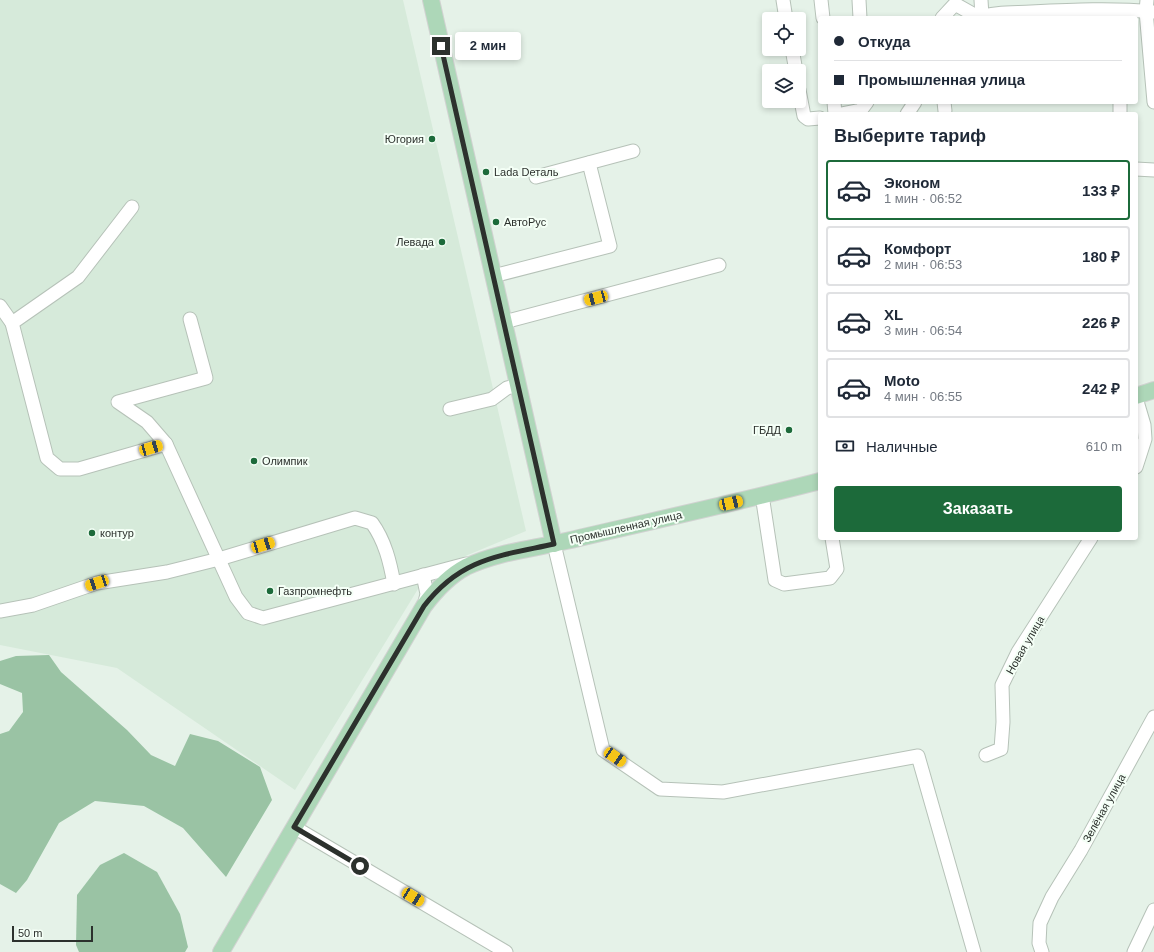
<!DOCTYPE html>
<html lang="ru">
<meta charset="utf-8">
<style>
:root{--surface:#fff;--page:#f6f6f7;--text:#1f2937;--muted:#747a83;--line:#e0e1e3;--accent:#1c6a3a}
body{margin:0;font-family:Arial,sans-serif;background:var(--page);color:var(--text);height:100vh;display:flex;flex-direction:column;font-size:15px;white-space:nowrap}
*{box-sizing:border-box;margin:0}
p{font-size:13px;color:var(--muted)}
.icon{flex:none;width:22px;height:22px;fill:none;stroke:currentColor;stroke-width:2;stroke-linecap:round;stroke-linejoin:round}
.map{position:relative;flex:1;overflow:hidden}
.sheet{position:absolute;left:818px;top:112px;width:320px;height:428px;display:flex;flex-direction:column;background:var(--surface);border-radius:4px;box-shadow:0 2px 6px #0003}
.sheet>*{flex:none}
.guide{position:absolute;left:818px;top:16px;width:320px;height:88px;border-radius:4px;box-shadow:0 2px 6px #0003;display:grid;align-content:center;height:88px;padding:0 16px;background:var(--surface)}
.fabs{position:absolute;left:762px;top:12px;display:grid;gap:8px}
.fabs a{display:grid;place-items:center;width:44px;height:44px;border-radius:4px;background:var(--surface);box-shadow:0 2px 6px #0003;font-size:20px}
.scale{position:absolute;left:12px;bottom:10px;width:81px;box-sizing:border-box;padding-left:4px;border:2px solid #2c312d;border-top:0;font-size:11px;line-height:14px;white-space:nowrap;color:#2c312d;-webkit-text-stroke:3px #f4fff6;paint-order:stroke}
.end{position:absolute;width:18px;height:18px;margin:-9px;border:5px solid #2c312d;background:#fff;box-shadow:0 0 0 2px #fff}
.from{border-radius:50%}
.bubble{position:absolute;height:28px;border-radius:4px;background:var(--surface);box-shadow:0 2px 6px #0003;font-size:13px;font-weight:600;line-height:28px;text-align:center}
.car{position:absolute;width:12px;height:24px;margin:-12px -6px;border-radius:5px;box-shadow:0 0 3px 1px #0007;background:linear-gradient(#f5c518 24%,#345 0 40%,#f5c518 0 76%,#345 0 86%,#f5c518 0)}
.guide b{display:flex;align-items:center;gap:14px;height:38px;font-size:15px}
.guide b+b{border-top:1px solid var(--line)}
.guide i{width:10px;height:10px;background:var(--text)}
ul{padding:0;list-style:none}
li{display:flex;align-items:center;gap:12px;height:60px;margin:0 8px 6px;padding:0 8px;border:2px solid var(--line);border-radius:4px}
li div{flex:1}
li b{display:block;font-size:15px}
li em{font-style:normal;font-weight:600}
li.active{border-color:var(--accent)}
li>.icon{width:36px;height:36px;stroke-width:1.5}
h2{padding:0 16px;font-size:18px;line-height:48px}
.pay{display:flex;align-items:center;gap:10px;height:44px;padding:0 16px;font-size:15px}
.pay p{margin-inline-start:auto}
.button{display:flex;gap:8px;margin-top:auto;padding:8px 16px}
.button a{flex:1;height:46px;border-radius:4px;background:var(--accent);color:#fff;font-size:16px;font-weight:600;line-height:46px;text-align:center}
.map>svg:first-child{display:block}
.built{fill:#d6eada}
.forest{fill:#9ac3a4}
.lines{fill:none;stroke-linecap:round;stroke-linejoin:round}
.minor-casing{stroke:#b6c2b8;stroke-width:15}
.major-casing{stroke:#d1d2d1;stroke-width:18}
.minor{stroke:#fff;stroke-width:13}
.major{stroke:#add7b8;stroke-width:16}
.route{stroke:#2c312d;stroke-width:5}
.poi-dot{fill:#1c6a3a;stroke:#f4fff6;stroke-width:1.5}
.labels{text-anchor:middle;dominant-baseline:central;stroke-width:4;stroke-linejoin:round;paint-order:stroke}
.poi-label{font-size:11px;fill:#2c312d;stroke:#f4fff6;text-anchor:start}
.street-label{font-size:11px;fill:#2c312d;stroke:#f4fff6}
</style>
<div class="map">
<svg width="1154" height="952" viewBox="0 0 1154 952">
<rect width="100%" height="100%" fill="#e5f2e8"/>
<path class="built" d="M 0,0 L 403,0 L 526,531 L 429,571 L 295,790 L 117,668 L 0,645 Z"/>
<g class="forest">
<path d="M 49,655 L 61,672 L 127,730 L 151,755 L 175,766 L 190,734 L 218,741 L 260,767 L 272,800 L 226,877 L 183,828 L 144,806 L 95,801 L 59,823 L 27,880 L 16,893 L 0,884 L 0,734 L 9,731 L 23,712 L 22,693 L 0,684 L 0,661 L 16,656 Z"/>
<path d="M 124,853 L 157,872 L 180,914 L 188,947 L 185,952 L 79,952 L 76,945 L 77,895 L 100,865 Z"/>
</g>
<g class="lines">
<g class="minor-casing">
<g id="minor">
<path d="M 783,0 L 786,19"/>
<path d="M 821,0 L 823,18"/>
<path d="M 859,0 L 860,18"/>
<path d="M 981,0 L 982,16"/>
<path d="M 1147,0 L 1146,11 L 1154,102"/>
<path d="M 942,18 L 955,4 L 978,17"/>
<path d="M 977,18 C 994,12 1013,13 1031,12 C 1072,10 1114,8 1154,12"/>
<path d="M 792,49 L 796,71"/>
<path d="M 799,90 L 804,116 L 808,119 L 820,118"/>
<path d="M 834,102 L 835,114"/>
<path d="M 944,102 L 945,111"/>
<path d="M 1120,102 L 1120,114"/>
<path d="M 841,114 L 861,110 L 867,102"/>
<path d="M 907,114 L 915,102"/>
<path d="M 1136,169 L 1154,170"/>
<path d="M 536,177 L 633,151"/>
<path d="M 132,207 L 78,277 L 12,323 L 47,458 L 60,469 L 79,469 L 166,444 L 236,597 L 248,613 L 263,618 L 466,564"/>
<path d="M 493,276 L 610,246 L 589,163"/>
<path d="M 0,306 L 12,323"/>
<path d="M 504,322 L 719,265"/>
<path d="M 1136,398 L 1144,425 L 1145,439 L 1136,467"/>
<path d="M 450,409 L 492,399 L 507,388 L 518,385"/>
<path d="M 166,444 L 147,422 L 118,402 L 206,378 L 190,319"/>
<path d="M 762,495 L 775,580 L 784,584 L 830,578 L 837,569 L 832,538"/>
<path d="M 554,544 L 603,750 L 660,789 L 723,792 L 918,756 L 974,952"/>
<path d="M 423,575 L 427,594 L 424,606"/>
<path d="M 0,611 L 33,605 L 97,583 L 167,572 L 219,559 L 355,518 L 372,523 C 385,541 390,562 394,584"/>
<path d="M 986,755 L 1001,749 L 1003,722 L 1002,685 L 1018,652 L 1091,538"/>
<path d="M 294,827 L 506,952"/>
<path d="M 1042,952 L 1039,943 L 1040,923 L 1052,897 L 1081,850 L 1154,717"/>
<path d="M 1134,952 L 1154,910"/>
</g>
</g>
<g class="major-casing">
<g id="major">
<path d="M 431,0 L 554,544"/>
<path d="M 1136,396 L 1154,390"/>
<path d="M 221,952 L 424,606 C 436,590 449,576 466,567 C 497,552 533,549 566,541 C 651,521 736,503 820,481"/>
</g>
</g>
<use href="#minor" class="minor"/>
<use href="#major" class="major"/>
</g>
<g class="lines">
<path class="route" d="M 360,866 L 294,827 L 424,606 C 461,558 499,556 554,544 L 441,46"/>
</g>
<g class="poi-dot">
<circle cx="432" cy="139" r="4"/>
<circle cx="486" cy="172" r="4"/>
<circle cx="496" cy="222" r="4"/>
<circle cx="442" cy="242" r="4"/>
<circle cx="789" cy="430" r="4"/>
<circle cx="254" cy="461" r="4"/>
<circle cx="92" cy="533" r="4"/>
<circle cx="270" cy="591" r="4"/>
</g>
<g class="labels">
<g class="poi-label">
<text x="424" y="139" text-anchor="end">Югория</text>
<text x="494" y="172">Lada Dеталь</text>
<text x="504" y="222">АвтоРус</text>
<text x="434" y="242" text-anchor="end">Левада</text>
<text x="781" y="430" text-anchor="end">ГБДД</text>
<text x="262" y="461">Олимпик</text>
<text x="100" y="533">контур</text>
<text x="278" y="591">Газпромнефть</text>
</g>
<g class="street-label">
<text transform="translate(626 527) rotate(-13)">Промышленная улица</text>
<text transform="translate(1025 645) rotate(-60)">Новая улица</text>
<text transform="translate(1104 808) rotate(-61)">Зелёная улица</text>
</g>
</g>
</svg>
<div class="fabs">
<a><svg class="icon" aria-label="locate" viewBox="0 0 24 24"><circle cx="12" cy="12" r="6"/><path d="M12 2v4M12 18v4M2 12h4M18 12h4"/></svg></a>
<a><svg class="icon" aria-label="layers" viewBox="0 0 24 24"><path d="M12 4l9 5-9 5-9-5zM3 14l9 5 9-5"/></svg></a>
</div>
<div class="scale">50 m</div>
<i class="end from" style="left:360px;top:866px"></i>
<i class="end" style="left:441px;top:46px"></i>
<div class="bubble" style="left:455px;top:32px;width:66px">2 мин</div>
<i class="car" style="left:596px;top:298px;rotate:255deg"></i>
<i class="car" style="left:151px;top:448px;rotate:74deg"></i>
<i class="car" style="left:731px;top:503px;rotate:77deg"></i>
<i class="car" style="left:263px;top:545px;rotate:73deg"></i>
<i class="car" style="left:97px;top:583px;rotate:252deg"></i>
<i class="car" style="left:615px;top:757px;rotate:124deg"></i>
<i class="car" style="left:413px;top:897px;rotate:121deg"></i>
<div class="guide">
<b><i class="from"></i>Откуда</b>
<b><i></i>Промышленная улица</b>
</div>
<section class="sheet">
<h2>Выберите тариф</h2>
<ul>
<li class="active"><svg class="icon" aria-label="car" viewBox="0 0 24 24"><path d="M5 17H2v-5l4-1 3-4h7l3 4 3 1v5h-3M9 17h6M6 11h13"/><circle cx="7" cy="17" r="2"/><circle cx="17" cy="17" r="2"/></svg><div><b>Эконом</b><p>1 мин · 06:52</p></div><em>133 ₽</em></li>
<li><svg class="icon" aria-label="car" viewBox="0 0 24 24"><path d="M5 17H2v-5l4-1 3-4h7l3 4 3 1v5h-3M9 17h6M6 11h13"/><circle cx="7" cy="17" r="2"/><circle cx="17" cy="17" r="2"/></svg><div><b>Комфорт</b><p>2 мин · 06:53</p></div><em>180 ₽</em></li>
<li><svg class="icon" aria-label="car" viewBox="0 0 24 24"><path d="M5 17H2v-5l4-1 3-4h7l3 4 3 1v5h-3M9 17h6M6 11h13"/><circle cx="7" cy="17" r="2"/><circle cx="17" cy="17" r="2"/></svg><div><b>XL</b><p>3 мин · 06:54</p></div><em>226 ₽</em></li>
<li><svg class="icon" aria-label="car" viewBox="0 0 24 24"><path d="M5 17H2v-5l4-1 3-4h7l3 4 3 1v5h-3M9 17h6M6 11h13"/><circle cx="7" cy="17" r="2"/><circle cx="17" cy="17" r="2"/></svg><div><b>Moto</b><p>4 мин · 06:55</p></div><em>242 ₽</em></li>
</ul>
<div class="pay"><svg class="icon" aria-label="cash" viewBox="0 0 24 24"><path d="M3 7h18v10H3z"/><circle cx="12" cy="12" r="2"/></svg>Наличные<p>610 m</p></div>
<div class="button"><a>Заказать</a></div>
</section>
</div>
